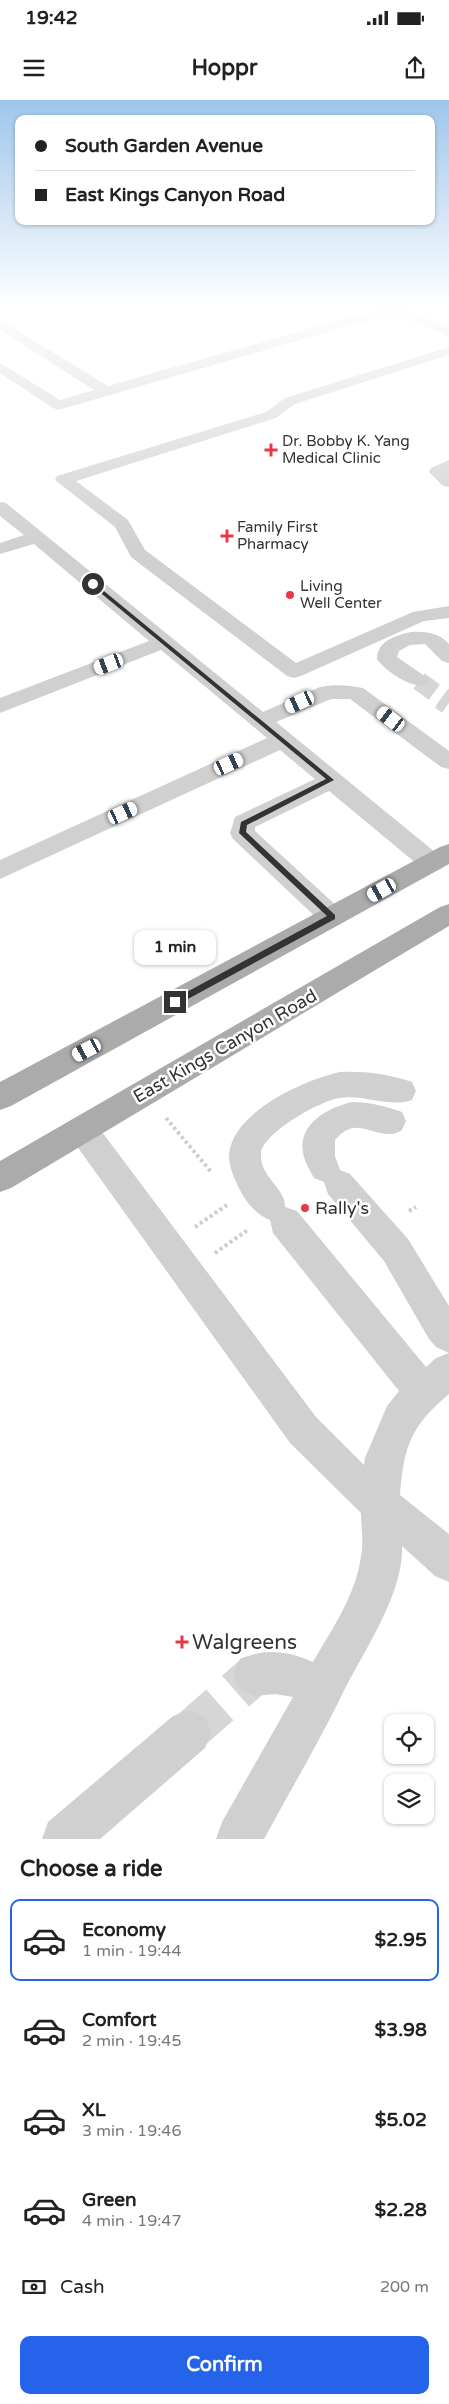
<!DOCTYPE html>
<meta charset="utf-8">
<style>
:root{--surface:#fff;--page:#f6f6f6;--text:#222;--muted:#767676;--line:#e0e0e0;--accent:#2563eb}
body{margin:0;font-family:"Varela Round",sans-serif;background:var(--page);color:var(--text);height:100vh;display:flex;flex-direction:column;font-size:19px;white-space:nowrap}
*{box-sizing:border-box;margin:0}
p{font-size:16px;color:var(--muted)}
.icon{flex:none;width:28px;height:28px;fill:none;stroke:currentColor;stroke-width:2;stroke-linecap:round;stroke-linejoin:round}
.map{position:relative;height:1739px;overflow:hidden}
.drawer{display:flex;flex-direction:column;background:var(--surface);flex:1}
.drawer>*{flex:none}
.hud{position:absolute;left:15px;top:15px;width:420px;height:110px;border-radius:10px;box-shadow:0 1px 4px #0004;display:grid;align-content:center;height:110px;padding:0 20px;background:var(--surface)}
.buttons{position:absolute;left:384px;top:1614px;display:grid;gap:10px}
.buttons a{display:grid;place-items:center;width:50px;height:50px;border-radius:10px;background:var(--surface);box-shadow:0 1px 4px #0004;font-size:25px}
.end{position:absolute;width:22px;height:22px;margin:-11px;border:6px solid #333;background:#fff;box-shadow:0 0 0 2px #fff}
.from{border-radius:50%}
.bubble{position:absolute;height:35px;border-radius:10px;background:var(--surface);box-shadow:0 1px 4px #0004;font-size:16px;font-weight:700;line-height:35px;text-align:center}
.car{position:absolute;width:15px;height:30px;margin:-15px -8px;border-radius:6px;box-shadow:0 0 4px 1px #0007;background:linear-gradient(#fff 24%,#345 0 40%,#fff 0 76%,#345 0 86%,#fff 0)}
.hud b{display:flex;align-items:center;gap:18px;height:48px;font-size:19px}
.hud b+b{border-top:1px solid var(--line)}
.hud i{width:12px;height:12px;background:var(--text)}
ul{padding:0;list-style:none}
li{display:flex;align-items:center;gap:15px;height:82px;margin:0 10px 8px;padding:0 10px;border:2px solid transparent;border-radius:10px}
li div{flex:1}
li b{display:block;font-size:19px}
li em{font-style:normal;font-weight:700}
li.on{border-color:var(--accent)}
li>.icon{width:45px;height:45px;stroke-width:1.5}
h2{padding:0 20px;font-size:22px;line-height:60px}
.pay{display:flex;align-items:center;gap:12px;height:55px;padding:0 20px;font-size:19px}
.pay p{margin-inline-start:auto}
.primary-button{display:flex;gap:10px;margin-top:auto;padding:10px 20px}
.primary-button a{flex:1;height:58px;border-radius:10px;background:var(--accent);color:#fff;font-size:20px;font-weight:700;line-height:58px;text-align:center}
.status{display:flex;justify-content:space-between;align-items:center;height:35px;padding:0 25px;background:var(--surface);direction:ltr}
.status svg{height:14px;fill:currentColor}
header{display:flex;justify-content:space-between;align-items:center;height:65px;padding:0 20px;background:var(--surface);font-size:22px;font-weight:700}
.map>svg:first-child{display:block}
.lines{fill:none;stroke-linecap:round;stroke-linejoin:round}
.minor-tunnel-far2{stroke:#d6d6d6;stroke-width:19;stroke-dasharray:19 9;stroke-linecap:butt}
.minor-tunnel-far1{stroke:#d6d6d6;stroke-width:24;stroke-dasharray:24 12;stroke-linecap:butt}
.minor-tunnel{stroke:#d6d6d6;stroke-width:41;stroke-dasharray:41 21;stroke-linecap:butt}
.path{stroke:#cdcdcd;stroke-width:4;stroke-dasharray:3 3;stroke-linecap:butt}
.minor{fill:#d0d0d0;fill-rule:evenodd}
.major{fill:#ababab;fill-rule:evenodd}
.route{fill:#333}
.poi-dot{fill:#e63946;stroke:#fff;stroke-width:2}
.labels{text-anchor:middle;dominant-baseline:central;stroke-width:5;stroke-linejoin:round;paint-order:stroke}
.far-poi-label{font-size:15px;fill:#333;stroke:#fff;text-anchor:start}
.street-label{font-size:18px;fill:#333;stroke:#fff}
.poi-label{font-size:18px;fill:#333;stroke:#fff;text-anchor:start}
.near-poi-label{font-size:21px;fill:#333;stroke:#fff;text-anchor:start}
</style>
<div class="status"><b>19:42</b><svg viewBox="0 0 49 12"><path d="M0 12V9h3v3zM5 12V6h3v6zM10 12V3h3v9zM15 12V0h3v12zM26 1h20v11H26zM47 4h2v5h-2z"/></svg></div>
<header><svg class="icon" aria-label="menu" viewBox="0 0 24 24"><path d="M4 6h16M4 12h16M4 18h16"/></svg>Hoppr<svg class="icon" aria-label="share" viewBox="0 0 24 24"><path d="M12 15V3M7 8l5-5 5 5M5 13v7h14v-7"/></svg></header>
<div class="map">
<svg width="449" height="1739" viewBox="0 0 449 1739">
<rect width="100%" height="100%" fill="#fff"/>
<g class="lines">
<path class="minor-tunnel-far2" d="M 419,581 L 444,599"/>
<path class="minor-tunnel-far1" d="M 442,598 L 449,603"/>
<path class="minor-tunnel" d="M 189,1632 L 255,1574"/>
<g class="path">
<path d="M 166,1018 L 212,1073"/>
<path d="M 409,1111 L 416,1107"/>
<path d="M 195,1127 L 227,1105"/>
<path d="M 215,1153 L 249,1129"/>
</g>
<g class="minor">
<path d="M 380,205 L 397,205 L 449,228 L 449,237 L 393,213 L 58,310 L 53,308 L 0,273 L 0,263 L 60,300 L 94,290 L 0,230 L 0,220 L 108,286 L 382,208 Z"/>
<path d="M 449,247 L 449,255 L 295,304 L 276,318 L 76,381 L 128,420 L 145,450 L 296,563 L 413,512 L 449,506 L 449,518 L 424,521 L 301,576 L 294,578 L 287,576 L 131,457 L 115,427 L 55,380 L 57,376 L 266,312 L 285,298 Z"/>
<path d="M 449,360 L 449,387 L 443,386 L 429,372 L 431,368 Z"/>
<path d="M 0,402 L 6,403 L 263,612 L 320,587 C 334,584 349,585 363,588 L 449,651 L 449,669 L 441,667 L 350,599 L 331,599 L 276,622 L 441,757 L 445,763 L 441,769 L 432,772 L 423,769 L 329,691 L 255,727 L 255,731 L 341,810 L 345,817 L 341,824 L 332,827 L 323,824 L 233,739 L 230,733 L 235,717 L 315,679 L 280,650 L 0,779 L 0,760 L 267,638 L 161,550 L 0,613 L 0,598 L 149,541 L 34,444 L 0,454 L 0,443 L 24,435 L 0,416 Z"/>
<path d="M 411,532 C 426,531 439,533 449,544 L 449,563 L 442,561 L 425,544 L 410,545 L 399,551 L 397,557 L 426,577 L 430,581 L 426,585 C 412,589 385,571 377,559 C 378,540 395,536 411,532 Z"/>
<path d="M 340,972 C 364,971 389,974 412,982 L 416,991 L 412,1000 C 389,1008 364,994 340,998 C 321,1000 263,1033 261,1053 C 259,1077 286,1088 285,1107 L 297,1111 L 426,1267 L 436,1258 L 449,1253 L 449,1294 C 410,1327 404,1346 400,1395 L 449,1434 L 449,1482 L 435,1476 L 402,1446 C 404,1496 360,1556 339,1601 C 316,1647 289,1693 264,1739 L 216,1739 L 222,1722 L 293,1597 L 275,1594 L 255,1596 L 240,1589 L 233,1574 L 240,1559 C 266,1548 287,1551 313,1562 C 332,1529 356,1495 361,1456 C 364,1443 361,1427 361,1413 L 290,1343 L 71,1038 L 66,1029 L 71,1020 L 82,1016 L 93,1020 L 316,1317 L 364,1365 L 365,1358 L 387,1306 L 399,1291 L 273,1133 L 270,1120 C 254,1114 244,1099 237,1084 C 233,1075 229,1066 229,1055 C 232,1012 304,980 340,972 Z"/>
<path d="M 352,1002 C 369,1002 385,1006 402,1012 L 406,1021 L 402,1030 C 399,1032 394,1034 391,1034 C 368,1035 356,1016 335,1040 L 335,1056 L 340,1070 L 350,1074 L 408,1139 L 449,1206 L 449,1253 L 436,1247 L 429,1239 L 384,1161 L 328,1094 L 324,1082 L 314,1078 C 310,1071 306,1064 304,1057 C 295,1025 327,1008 352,1002 Z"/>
<path d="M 189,1610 L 205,1616 L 211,1632 L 205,1648 L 100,1739 L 42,1739 L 48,1722 L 173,1616 Z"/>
</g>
<g class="major">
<path d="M 449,744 L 449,764 L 11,1006 L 0,1010 L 0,982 L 440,747 Z"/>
<path d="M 449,804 L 449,826 L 11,1088 L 0,1092 L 0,1061 L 440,807 Z"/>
</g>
</g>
<linearGradient id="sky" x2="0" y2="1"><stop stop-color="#9ec6ea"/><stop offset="0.46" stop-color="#fff"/><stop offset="1" stop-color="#fff" stop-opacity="0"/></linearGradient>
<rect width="449" height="449" fill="url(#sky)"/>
<path class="route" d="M 93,482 L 334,680 L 247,725 L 246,732 L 335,815 L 335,819 L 175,906 L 171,902 L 172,900 L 327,816 L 239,733 L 241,722 L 326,679 L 91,485 Z"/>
<g class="poi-dot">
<path d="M268.5 342.5h5v5h5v5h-5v5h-5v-5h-5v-5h5z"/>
<path d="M224.5 428.5h5v5h5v5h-5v5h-5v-5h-5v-5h5z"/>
<circle cx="290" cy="495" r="5"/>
<circle cx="305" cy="1108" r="5"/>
<path d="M179.5 1534.5h5v5h5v5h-5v5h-5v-5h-5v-5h5z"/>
</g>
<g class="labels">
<g class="far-poi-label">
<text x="282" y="341">Dr. Bobby K. Yang<tspan x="282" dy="17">Medical Clinic</tspan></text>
<text x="237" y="427">Family First<tspan x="237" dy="17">Pharmacy</tspan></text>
<text x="300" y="486">Living<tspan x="300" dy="17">Well Center</tspan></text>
</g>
<g class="street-label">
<text transform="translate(225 946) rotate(-30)">East Kings Canyon Road</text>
</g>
<g class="poi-label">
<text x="315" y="1108">Rally's</text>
</g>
<g class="near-poi-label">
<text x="192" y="1542">Walgreens</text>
</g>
</g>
</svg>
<div class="buttons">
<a><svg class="icon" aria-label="locate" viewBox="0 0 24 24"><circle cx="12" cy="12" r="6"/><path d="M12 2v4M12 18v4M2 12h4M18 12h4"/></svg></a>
<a><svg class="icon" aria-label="layers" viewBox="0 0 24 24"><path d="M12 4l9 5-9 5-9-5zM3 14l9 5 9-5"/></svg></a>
</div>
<i class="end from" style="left:93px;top:484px"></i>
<i class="end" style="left:175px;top:902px"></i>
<div class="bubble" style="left:134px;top:830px;width:82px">1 min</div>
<i class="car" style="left:109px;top:564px;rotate:249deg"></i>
<i class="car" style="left:300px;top:602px;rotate:245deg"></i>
<i class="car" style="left:391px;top:619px;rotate:307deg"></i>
<i class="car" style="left:229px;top:664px;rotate:65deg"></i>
<i class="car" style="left:123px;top:713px;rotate:65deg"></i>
<i class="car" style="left:382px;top:790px;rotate:241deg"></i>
<i class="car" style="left:87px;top:950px;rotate:242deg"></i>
<div class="hud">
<b><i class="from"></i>South Garden Avenue</b>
<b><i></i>East Kings Canyon Road</b>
</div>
</div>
<section class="drawer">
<h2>Choose a ride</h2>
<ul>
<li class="on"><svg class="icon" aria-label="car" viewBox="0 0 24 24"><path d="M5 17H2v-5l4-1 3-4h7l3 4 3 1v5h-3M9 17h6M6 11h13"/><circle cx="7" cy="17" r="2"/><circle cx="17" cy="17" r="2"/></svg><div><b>Economy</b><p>1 min · 19:44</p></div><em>$2.95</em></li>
<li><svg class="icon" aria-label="car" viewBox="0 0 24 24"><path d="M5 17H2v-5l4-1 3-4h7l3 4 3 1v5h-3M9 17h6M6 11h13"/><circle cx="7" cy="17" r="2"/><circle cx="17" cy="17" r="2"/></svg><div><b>Comfort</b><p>2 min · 19:45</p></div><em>$3.98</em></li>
<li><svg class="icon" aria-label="car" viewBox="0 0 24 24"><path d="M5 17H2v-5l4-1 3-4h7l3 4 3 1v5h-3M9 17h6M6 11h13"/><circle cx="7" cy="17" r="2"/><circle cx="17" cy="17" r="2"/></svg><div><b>XL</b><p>3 min · 19:46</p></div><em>$5.02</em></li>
<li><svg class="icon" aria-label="car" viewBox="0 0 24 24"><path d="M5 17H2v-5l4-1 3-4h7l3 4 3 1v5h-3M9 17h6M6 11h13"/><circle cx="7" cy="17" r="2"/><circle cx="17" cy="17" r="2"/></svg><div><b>Green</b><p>4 min · 19:47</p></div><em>$2.28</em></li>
</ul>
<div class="pay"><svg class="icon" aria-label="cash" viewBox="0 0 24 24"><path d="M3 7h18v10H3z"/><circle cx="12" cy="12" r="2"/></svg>Cash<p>200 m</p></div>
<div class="primary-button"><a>Confirm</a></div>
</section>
